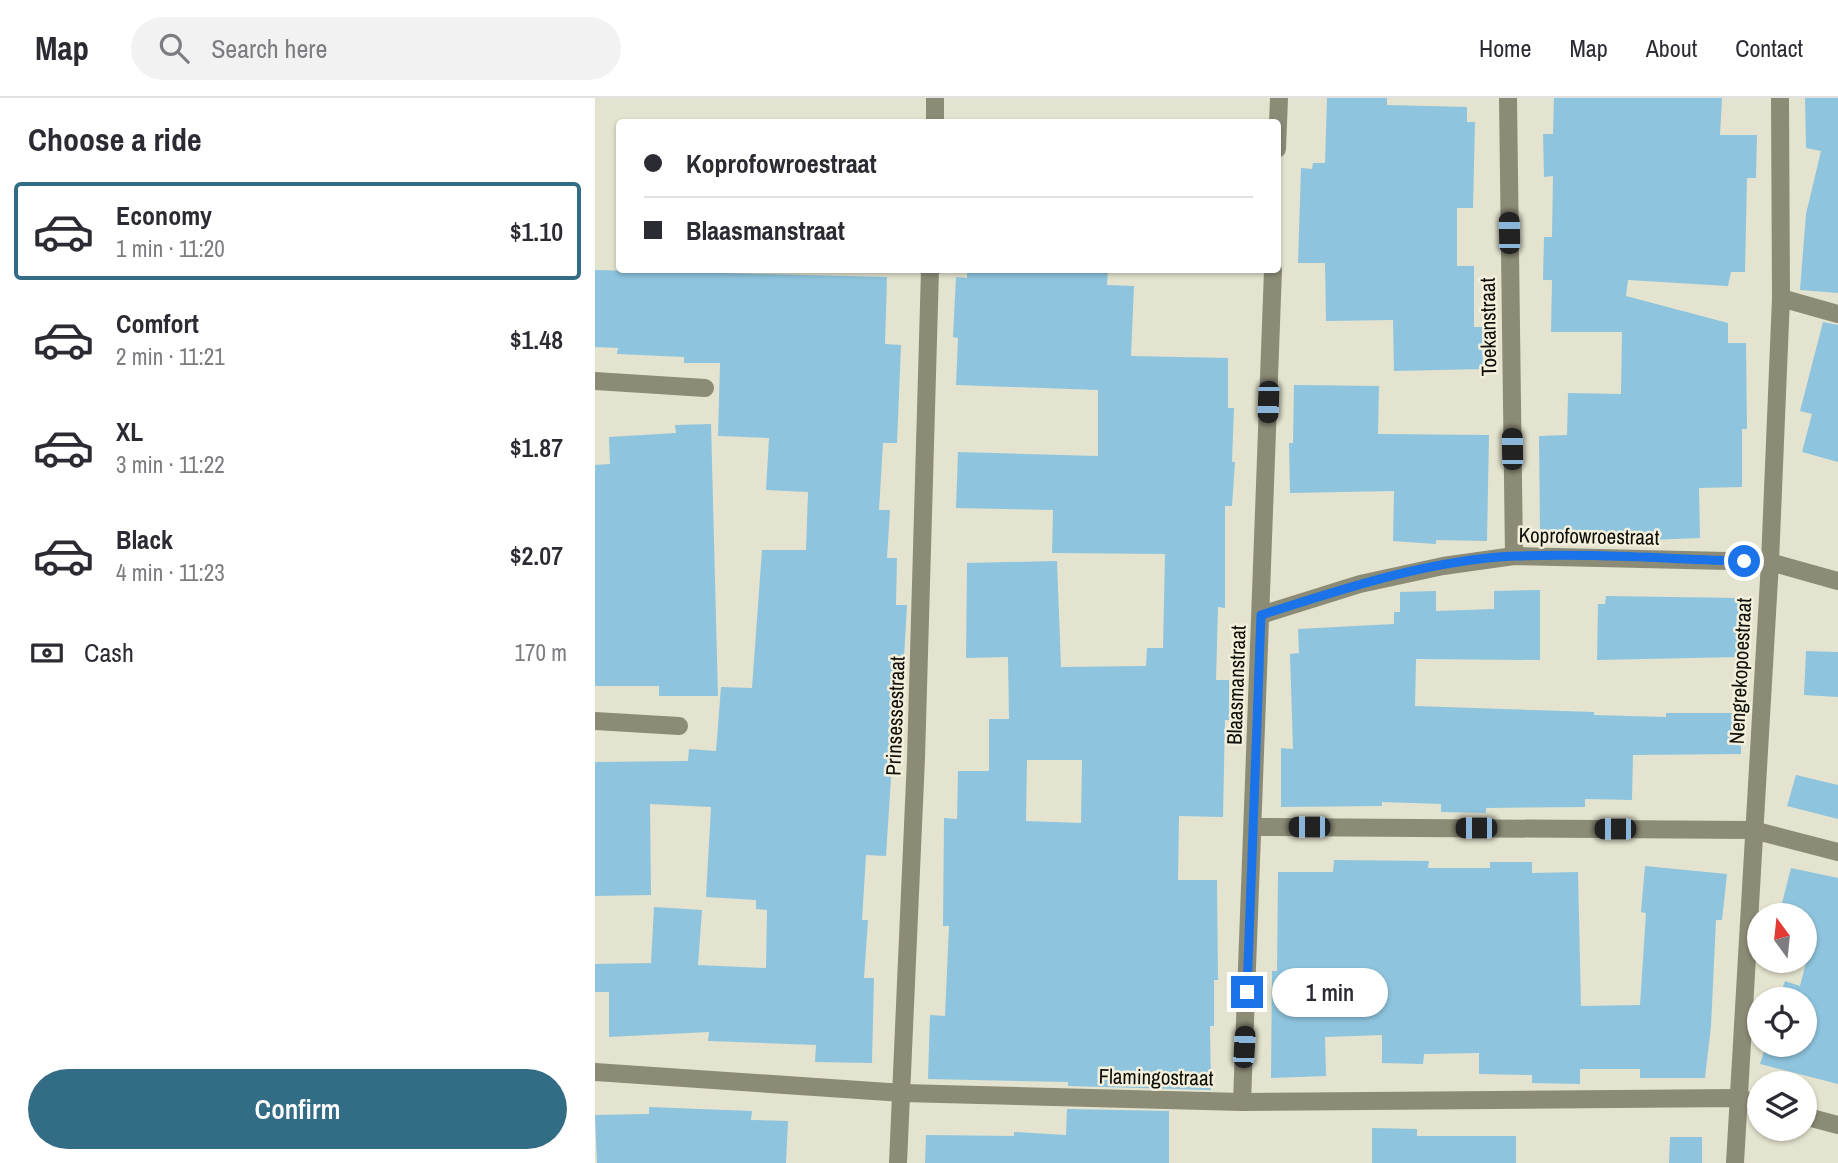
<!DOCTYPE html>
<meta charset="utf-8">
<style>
:root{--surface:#fff;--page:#f2f2f3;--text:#2b2b33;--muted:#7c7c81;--line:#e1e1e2;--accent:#326c85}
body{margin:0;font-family:"Archivo Narrow",sans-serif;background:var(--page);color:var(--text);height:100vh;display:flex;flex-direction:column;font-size:26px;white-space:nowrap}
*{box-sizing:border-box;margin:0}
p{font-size:23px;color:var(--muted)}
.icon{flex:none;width:38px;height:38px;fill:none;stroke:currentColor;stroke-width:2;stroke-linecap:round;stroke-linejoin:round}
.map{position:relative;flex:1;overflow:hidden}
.details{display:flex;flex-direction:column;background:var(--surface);width:595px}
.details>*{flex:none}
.guide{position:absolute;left:21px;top:21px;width:665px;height:154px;border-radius:7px;box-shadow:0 2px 5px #0004;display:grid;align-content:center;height:154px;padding:0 28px;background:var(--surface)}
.needle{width:46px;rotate:345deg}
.fabs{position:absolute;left:1152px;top:805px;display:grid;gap:14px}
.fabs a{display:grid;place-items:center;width:70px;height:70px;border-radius:50%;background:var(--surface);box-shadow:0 2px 5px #0004;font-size:35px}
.end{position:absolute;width:32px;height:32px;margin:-16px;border:9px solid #1a73e8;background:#fff;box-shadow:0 0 0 4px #fff}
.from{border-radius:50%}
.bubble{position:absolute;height:49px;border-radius:24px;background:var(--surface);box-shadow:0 2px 5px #0004;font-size:23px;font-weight:600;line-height:49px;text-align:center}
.car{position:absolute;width:21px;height:42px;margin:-21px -10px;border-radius:9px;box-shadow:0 0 5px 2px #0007;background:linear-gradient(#222 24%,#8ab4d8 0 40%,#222 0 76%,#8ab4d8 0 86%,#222 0)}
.guide b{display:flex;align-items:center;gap:24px;height:66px;font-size:26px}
.guide b+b{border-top:2px solid var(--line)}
.guide i{width:18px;height:18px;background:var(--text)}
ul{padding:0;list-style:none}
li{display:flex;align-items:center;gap:21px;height:98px;margin:0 14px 10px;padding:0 14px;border:4px solid transparent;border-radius:7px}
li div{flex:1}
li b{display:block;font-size:26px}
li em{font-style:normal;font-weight:600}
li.current{border-color:var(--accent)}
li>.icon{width:63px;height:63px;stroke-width:1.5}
h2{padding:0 28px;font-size:32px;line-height:84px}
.pay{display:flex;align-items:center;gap:18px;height:77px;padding:0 28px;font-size:26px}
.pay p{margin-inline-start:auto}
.button{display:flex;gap:14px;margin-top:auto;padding:14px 28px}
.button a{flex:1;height:80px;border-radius:42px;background:var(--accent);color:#fff;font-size:28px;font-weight:600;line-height:80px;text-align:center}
header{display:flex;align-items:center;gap:42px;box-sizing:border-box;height:98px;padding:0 35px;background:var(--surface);border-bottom:2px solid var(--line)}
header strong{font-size:33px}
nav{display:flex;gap:38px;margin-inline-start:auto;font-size:24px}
.search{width:490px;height:63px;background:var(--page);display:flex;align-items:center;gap:18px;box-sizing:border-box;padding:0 24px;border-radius:38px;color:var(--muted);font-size:26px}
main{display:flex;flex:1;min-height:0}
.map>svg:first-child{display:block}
.building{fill:#8ec4dd;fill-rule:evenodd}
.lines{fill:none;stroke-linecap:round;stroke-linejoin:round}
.minor{stroke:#8c8b76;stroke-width:18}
.route{stroke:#1a73e8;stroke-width:9}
.labels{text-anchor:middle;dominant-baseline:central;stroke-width:5;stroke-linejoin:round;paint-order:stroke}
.street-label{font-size:21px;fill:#0f0e08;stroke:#f2f0dc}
</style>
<header>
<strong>Map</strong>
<div class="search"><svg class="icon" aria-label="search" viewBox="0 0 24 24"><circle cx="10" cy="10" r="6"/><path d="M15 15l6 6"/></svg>Search here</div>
<nav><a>Home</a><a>Map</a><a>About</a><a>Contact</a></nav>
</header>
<main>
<section class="details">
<h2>Choose a ride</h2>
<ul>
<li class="current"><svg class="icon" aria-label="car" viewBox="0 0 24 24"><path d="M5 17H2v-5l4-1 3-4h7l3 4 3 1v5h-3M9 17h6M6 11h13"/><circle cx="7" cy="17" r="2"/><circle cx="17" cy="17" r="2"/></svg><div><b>Economy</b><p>1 min · 11:20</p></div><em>$1.10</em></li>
<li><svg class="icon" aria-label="car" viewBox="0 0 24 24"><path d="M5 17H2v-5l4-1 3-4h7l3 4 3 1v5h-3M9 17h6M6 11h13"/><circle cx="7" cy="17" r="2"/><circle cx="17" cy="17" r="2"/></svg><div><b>Comfort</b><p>2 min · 11:21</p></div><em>$1.48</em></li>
<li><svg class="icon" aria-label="car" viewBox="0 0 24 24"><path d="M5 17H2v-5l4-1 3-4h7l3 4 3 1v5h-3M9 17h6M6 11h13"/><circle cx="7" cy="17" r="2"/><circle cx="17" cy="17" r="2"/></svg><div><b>XL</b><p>3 min · 11:22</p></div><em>$1.87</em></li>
<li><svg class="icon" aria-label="car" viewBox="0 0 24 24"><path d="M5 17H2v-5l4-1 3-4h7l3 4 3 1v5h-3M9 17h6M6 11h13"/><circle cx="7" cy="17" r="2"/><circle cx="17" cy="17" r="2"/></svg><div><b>Black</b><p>4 min · 11:23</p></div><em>$2.07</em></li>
</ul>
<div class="pay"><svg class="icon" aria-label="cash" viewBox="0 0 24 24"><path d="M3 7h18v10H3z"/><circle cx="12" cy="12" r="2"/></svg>Cash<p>170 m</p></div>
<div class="button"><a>Confirm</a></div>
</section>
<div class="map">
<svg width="1243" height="1065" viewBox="0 0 1243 1065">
<rect width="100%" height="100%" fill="#e4e3cf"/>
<g class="building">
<path d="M 732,0 L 792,0 L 792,7 L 872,9 L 872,24 L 880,24 L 878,110 L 862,110 L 862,168 L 879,168 L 879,229 L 887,229 L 888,271 L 799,273 L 798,222 L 731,223 L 730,165 L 703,165 L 706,70 L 717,71 L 718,65 L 730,65 Z"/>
<path d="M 959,0 L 1127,0 L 1125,37 L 1162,37 L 1161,80 L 1152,80 L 1150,174 L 1136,174 L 1133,188 L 1033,182 L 1031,198 L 1133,225 L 1133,245 L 1151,245 L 1152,331 L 1147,331 L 1147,389 L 1104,390 L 1105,440 L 1055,442 L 1054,435 L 945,436 L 944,338 L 972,337 L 973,295 L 1026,296 L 1027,234 L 956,234 L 957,182 L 948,182 L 949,139 L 957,139 L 958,78 L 949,79 L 948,36 L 958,36 Z"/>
<path d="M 1210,0 L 1243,0 L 1243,195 L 1205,192 L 1211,116 L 1226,53 L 1211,50 Z"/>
<path d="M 0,172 L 292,179 L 290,246 L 306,247 L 302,345 L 288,345 L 284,412 L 295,412 L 292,460 L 302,460 L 301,507 L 312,507 L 303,664 L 297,664 L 291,758 L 271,757 L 267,822 L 273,822 L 269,880 L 279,880 L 277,965 L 220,964 L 221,947 L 113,943 L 114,934 L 14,939 L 14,894 L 0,894 L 0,866 L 56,865 L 59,809 L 107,812 L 103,867 L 171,870 L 172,812 L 161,811 L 161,802 L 111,799 L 116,709 L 55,706 L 56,797 L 0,798 L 0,664 L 93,663 L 94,651 L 121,653 L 126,589 L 157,590 L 167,452 L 211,452 L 213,394 L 171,392 L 174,340 L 123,338 L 125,265 L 89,265 L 89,259 L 22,256 L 23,250 L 0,249 Z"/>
<path d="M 372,172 L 513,172 L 512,187 L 539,188 L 536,258 L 633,260 L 633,310 L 639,310 L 637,364 L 640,364 L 637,408 L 630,408 L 630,510 L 623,509 L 621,582 L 634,582 L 634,622 L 630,622 L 628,719 L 584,718 L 583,782 L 622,782 L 623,882 L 619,882 L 619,928 L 615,928 L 616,992 L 473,988 L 473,984 L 333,981 L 335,917 L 350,918 L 354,828 L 348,828 L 349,720 L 362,721 L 363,673 L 394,673 L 394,621 L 414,621 L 413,559 L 371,560 L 372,465 L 462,463 L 466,569 L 551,568 L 552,550 L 568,550 L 570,456 L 457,455 L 458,412 L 361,410 L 363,354 L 503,358 L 503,292 L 361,287 L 363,240 L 358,239 L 361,179 L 372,180 ZM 432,662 L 487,662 L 486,725 L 431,723 Z"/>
<path d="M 1228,224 L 1243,227 L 1243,364 L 1207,354 L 1217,316 L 1205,313 Z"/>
<path d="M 699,287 L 784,288 L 783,336 L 894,337 L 892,443 L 841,442 L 841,446 L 798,443 L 799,393 L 695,395 L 694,345 L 698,345 Z"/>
<path d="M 116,326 L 123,598 L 64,598 L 64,588 L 0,588 L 0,367 L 15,366 L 14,339 L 81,335 L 80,327 Z"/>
<path d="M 945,492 L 945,562 L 821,561 L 820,608 L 999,614 L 999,617 L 1071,619 L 1071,615 L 1146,615 L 1146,656 L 1038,657 L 1037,702 L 990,701 L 990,709 L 891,710 L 891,715 L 846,714 L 846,706 L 787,704 L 787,708 L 686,709 L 686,650 L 698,651 L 695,556 L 704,555 L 703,531 L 799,526 L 799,514 L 805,514 L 805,494 L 841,493 L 841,513 L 899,511 L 899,493 Z"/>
<path d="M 1011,498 L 1144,500 L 1144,559 L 1002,562 L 1003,506 L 1010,506 Z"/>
<path d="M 1211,553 L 1243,554 L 1243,599 L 1209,597 Z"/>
<path d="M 1201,677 L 1243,687 L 1243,721 L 1192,708 Z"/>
<path d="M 739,762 L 834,763 L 833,770 L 895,770 L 895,764 L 937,764 L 937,775 L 983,774 L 986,908 L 1045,907 L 1051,815 L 1046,814 L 1050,768 L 1132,776 L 1127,822 L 1121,822 L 1116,928 L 1110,980 L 1045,980 L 1045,971 L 985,971 L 985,986 L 937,985 L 937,977 L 884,976 L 884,955 L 829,956 L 828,966 L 787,965 L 787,937 L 730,939 L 731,978 L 676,980 L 677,873 L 682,873 L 683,774 L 738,774 Z"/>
<path d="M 1196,770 L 1243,780 L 1243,986 L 1165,966 L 1171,947 L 1209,947 L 1209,901 L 1184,901 L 1190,883 L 1205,888 L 1220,829 L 1209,826 L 1209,817 L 1184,817 Z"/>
<path d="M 54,1009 L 157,1013 L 156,1022 L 193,1023 L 191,1065 L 2,1065 L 0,1017 L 54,1016 Z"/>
<path d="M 472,1011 L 574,1013 L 574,1065 L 330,1065 L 331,1037 L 419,1038 L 419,1034 L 471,1037 Z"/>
<path d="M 777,1030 L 822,1031 L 822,1038 L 921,1038 L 921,1065 L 777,1065 Z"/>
<path d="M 1075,1039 L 1107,1039 L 1107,1065 L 1074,1065 Z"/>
</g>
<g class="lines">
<g class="minor">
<path d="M 913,0 L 919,458"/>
<path d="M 340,24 L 340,0"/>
<path d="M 682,51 L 684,0"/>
<path d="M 1186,200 L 1243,216"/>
<path d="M 0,283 L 110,290"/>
<path d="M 666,517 L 765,486 L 848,468 L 919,458 L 1175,464 L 1243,483"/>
<path d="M 0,623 L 84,628"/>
<path d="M 659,729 L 1158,732 L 1243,754"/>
<path d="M 0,974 L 308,995 L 647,1004 L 1143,1000 L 1164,1006"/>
<path d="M 647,1004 L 678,172"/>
<path d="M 1209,1018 L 1243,1027"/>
<path d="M 303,1065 L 321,660 L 335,172"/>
<path d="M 1140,1065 L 1175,464 L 1186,200 L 1185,0"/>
</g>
</g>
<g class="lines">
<path class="route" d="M 652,894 L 666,517 C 748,491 833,462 920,458 C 996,455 1073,461 1149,463"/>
</g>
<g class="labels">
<g class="street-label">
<text transform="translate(893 229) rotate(-91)">Toekanstraat</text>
<text transform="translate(994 438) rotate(1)">Koprofowroestraat</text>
<text transform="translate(1145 573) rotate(-87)">Nengrekopoestraat</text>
<text transform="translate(641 587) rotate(-88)">Blaasmanstraat</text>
<text transform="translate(300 618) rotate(-88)">Prinsessestraat</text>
<text transform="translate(561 979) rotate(1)">Flamingostraat</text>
</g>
</g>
</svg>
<div class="fabs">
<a><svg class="needle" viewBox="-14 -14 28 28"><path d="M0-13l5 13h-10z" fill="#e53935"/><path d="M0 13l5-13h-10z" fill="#7c7c81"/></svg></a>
<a><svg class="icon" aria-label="locate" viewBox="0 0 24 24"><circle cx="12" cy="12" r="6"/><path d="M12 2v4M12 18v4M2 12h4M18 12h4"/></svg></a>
<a><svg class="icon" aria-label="layers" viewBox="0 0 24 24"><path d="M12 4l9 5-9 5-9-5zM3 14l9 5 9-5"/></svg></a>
</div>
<i class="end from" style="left:1149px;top:463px"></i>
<i class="end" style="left:652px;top:894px"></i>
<div class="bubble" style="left:677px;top:870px;width:116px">1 min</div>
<i class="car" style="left:914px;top:135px;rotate:359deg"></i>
<i class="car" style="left:673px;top:304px;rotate:182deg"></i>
<i class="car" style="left:917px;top:351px;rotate:359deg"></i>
<i class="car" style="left:714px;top:729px;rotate:270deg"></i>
<i class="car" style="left:881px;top:730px;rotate:270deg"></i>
<i class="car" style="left:1020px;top:731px;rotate:270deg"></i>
<i class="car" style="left:649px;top:949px;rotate:3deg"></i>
<div class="guide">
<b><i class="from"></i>Koprofowroestraat</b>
<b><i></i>Blaasmanstraat</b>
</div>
</div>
</main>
